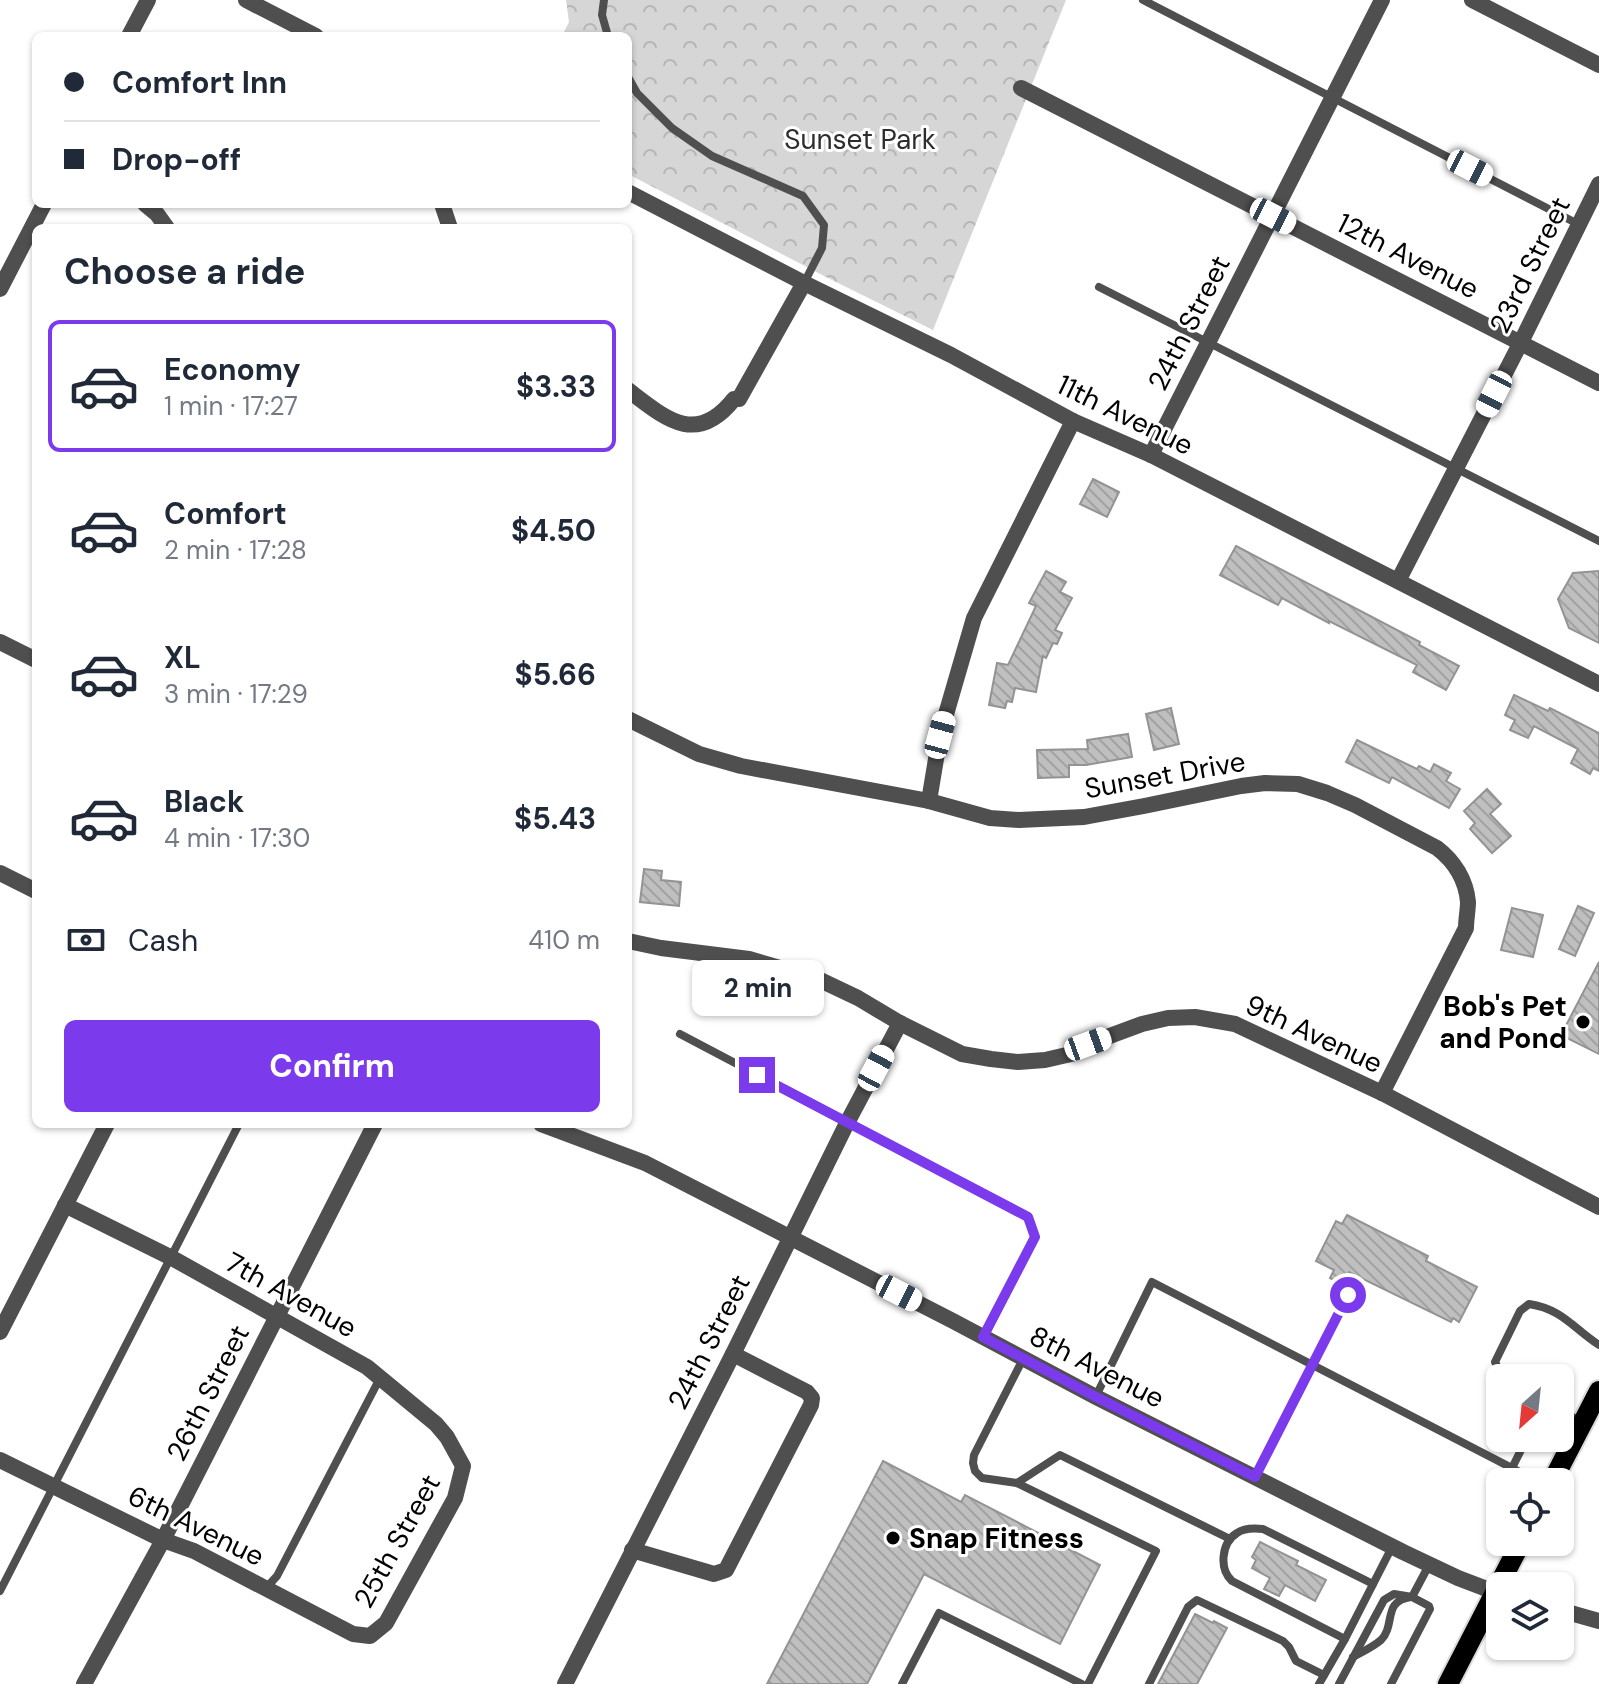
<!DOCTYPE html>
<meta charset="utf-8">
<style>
:root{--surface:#fff;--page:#f2f2f3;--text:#1f2937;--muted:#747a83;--line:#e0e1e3;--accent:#7c3aed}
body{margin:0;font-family:"DM Sans",sans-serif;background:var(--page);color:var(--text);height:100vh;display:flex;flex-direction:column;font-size:30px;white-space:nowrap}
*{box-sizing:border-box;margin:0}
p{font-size:26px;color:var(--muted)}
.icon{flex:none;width:44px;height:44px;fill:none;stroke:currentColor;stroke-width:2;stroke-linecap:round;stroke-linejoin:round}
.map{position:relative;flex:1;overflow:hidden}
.details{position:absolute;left:32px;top:224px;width:600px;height:904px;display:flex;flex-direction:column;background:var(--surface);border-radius:12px;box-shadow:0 2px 6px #0004}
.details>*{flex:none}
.hud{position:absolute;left:32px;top:32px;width:600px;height:176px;border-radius:12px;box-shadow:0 2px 6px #0004;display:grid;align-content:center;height:176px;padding:0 32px;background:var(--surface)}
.needle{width:52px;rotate:207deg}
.controls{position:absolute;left:1486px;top:1364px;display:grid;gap:16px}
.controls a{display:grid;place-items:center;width:88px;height:88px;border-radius:12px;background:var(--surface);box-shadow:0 2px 6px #0004;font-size:40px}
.end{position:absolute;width:36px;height:36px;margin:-18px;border:10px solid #7c3aed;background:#fff;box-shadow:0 0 0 4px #fff}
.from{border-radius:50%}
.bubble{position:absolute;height:56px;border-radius:12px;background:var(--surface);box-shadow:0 2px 6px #0004;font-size:26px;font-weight:700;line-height:56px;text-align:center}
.car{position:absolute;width:24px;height:48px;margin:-24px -12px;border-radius:10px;box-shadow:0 0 6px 2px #0007;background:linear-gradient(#fff 24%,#345 0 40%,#fff 0 76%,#345 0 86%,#fff 0)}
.hud b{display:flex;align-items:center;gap:28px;height:76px;font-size:30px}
.hud b+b{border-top:2px solid var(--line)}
.hud i{width:20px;height:20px;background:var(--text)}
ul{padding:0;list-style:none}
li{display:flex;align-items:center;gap:24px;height:132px;margin:0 16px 12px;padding:0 16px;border:4px solid transparent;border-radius:12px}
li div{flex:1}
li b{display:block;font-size:30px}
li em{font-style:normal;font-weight:700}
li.on{border-color:var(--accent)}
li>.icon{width:72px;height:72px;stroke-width:1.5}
h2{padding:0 32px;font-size:36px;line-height:96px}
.pay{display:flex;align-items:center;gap:20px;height:88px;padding:0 32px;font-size:30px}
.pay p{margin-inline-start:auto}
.cta{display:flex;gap:16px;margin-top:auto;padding:16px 32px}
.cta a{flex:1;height:92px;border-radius:12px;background:var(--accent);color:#fff;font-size:32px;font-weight:700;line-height:92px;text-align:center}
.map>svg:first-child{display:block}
.park{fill:url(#park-crowns)}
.building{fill:url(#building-back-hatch);stroke:#939393;stroke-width:2}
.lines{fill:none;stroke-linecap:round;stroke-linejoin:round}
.primary-casing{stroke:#dbdbdb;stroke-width:24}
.service{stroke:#4f4f4f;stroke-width:8}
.minor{stroke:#4f4f4f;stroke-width:16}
.primary{stroke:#000;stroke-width:20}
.route{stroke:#7c3aed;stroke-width:10}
.poi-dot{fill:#000;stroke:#fff;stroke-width:3}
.labels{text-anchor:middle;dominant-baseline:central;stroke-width:6;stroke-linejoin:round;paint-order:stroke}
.park-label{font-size:28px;fill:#2d2d2d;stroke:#fff}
.street-label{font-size:28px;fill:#000;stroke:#fff}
.poi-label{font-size:28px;font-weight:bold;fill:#000;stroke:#fff;text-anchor:end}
</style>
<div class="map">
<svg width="1599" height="1684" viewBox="0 0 1599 1684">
<defs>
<pattern id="park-crowns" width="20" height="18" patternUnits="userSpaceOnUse" patternTransform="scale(2)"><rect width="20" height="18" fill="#d6d6d6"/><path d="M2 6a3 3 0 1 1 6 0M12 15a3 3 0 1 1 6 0" fill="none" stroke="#b6b6b6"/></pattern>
<pattern id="building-back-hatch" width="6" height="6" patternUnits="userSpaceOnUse" patternTransform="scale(2)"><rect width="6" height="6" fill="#bfbfbf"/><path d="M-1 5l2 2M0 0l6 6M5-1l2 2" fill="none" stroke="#a2a2a2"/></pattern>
</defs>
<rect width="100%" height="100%" fill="#fff"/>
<path class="park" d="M 566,0 L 1066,0 L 933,330 L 826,277 L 628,174 L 628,36 L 562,36 L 569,22 Z"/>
<g class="building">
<path d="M 1093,479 L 1119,492 L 1107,517 L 1080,504 Z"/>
<path d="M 1236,546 L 1420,642 L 1419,645 L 1459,666 L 1446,690 L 1413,672 L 1417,665 L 1329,621 L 1329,623 L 1282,598 L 1278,605 L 1220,575 Z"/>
<path d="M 1046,571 L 1066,582 L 1060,592 L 1072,598 L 1055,630 L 1062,633 L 1057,644 L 1053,643 L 1046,658 L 1043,656 L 1036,692 L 1015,688 L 1012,702 L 1007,701 L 1005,708 L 989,705 L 997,663 L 1008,665 L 1036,606 L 1029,603 Z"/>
<path d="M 1599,571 L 1599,643 L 1569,628 L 1558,599 L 1573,573 Z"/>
<path d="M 1514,695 L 1548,711 L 1550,708 L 1599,733 L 1599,771 L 1593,768 L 1590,774 L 1571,763 L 1578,749 L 1534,726 L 1528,738 L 1510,730 L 1515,720 L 1505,715 Z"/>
<path d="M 1171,708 L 1179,744 L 1154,750 L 1146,714 Z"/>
<path d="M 1128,734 L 1132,757 L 1086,765 L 1069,765 L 1069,777 L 1038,778 L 1037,750 L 1088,749 L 1087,740 Z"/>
<path d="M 1357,740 L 1417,769 L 1419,766 L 1430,772 L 1434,764 L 1451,773 L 1446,781 L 1460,789 L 1449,808 L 1392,777 L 1389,783 L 1346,762 Z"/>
<path d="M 1487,789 L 1501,804 L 1490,814 L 1511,836 L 1492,853 L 1470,829 L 1475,823 L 1464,811 Z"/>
<path d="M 644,869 L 662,871 L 661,880 L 681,882 L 679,906 L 640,902 Z"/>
<path d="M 1578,906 L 1594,913 L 1575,956 L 1559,949 Z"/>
<path d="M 1512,908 L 1543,915 L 1533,957 L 1501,950 Z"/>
<path d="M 1599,962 L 1599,1054 L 1561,1035 Z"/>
<path d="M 1347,1215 L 1428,1256 L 1426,1261 L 1477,1287 L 1459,1322 L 1453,1318 L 1451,1322 L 1349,1272 L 1343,1285 L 1330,1278 L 1334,1270 L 1316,1261 L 1336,1221 L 1342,1224 Z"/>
<path d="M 883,1461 L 961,1502 L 965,1495 L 1100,1565 L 1060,1644 L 924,1574 L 867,1684 L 767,1684 Z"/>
<path d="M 1260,1542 L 1298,1561 L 1296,1565 L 1326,1580 L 1315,1601 L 1285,1585 L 1279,1596 L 1264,1589 L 1270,1578 L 1252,1568 L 1256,1560 L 1252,1557 Z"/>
<path d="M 1195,1614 L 1213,1623 L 1214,1621 L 1227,1628 L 1197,1684 L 1158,1684 Z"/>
</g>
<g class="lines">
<g class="primary-casing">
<g id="primary">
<path d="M 1552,1482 L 1599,1391"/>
<path d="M 1448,1684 L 1521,1542"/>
</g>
</g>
<g class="service">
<path d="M 604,0 L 602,15 L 608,36"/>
<path d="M 1143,0 L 1578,224"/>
<path d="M 628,77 L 637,93 L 672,128 L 712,156 L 803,196 L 824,225 L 822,248 L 804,283"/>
<path d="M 1099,287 L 1599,541"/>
<path d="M 680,1034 L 1028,1217 L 1035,1237 L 984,1337"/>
<path d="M 1023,1359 L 974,1455 L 973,1463 L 975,1471 L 982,1478 L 1017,1483 L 1156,1551 L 1088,1684"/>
<path d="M 1503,1378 L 1495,1362 L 1520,1311 L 1529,1304 C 1562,1309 1573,1328 1599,1345"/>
<path d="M 1096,1396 L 1152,1282 L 1539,1482"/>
<path d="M 1560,1411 L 1581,1421"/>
<path d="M 1512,1468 L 1527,1438"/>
<path d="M 1255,1477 L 1348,1295"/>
<path d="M 1017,1483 L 1060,1455 L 1230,1539"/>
<path d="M 266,1588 L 277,1576 L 380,1378"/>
<path d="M 0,1591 L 239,1124"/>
<path d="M 1345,1639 L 1232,1581 C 1219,1569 1221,1543 1237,1533 C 1244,1528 1254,1528 1263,1529 L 1373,1584"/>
<path d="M 1353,1657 C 1362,1652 1373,1647 1381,1640 C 1396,1625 1382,1601 1411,1597"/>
<path d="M 902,1684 L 939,1613 L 1082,1684"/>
<path d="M 1149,1684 L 1188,1607 L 1197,1600 L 1283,1641 L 1289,1647 L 1296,1661 L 1324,1675"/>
<path d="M 1319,1684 L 1345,1639 L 1392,1547"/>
<path d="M 1339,1684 L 1384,1600 L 1394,1594 L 1412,1597"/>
<path d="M 1391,1684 L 1430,1609 L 1429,1606 L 1412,1597 L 1429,1565"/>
</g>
<g class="minor">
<path d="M 246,0 L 316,36"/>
<path d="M 1472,0 L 1599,65"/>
<path d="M 129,36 L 148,0"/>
<path d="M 1021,88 L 1599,383"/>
<path d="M 628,192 L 804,283 L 951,355 L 1073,421 L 1151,455 L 1599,684"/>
<path d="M 145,204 L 157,214 L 167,228"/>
<path d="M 442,204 L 450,228"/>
<path d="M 0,289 L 44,204"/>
<path d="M 628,390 C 665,418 696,447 734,399 L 739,399 L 804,283"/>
<path d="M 1151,455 L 1382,0"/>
<path d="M 1398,581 L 1520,344 L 1599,184"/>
<path d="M 0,642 L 36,660"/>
<path d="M 628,719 L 699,754 L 741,766 L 929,801 L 990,818 L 1019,820 L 1084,817 L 1144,806 L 1241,786 L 1265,783 L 1298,784 L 1327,793 L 1355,805 L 1437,848 C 1454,861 1466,880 1468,902 C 1468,910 1466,919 1466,928 L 1382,1093"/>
<path d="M 929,801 L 940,735 L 974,618 L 1073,421"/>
<path d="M 0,873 L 36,891"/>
<path d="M 628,941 L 661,948 L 749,959 L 818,979 L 858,998 L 900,1023 L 962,1054 L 991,1059 L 1018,1062 L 1045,1060 L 1071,1054 L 1088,1044 L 1142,1024 L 1168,1018 L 1195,1017 L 1235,1024 L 1382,1093 L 1599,1207"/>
<path d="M 541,1124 L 645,1163 L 953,1321 L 1096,1397 L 1403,1552 L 1458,1578 L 1500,1594"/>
<path d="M 0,1332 L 107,1124"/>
<path d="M 0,1460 L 163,1540 L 194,1551 L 353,1634 L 370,1636 L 386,1623 L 455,1498 L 463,1466 L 447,1437 L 436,1424 L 367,1367 L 172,1258 L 65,1205"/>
<path d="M 632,1550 L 714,1574 L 726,1570 L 811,1405 L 812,1398 L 807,1392 L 733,1354"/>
<path d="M 1560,1610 L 1599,1621"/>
<path d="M 84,1684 L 163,1540 L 375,1124"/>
<path d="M 565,1684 L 733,1354 L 847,1123 L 900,1023"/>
</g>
<use href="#primary" class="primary"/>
</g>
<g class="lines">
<path class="route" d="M 757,1075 L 1028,1217 L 1035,1237 L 983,1337 L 1096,1397 L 1255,1477 L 1348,1295"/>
</g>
<g class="poi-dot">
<circle cx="1583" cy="1022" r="8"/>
<circle cx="893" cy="1538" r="8"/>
</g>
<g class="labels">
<g class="park-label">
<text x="860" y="139">Sunset Park</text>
</g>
<g class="street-label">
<text transform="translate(1408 256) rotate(27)">12th Avenue</text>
<text transform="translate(1530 265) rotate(-64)">23rd Street</text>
<text transform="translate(1189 323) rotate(-63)">24th Street</text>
<text transform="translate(1125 415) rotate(26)">11th Avenue</text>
<text transform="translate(1165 775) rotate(-10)">Sunset Drive</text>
<text transform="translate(1314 1034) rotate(25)">9th Avenue</text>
<text transform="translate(291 1295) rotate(29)">7th Avenue</text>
<text transform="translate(709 1342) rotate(-63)">24th Street</text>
<text transform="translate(1097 1367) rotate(27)">8th Avenue</text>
<text transform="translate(208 1393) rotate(-63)">26th Street</text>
<text transform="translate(196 1526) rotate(26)">6th Avenue</text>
<text transform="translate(397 1541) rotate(-61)">25th Street</text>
</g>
<g class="poi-label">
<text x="1567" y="1006">Bob's Pet<tspan x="1567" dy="32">and Pond</tspan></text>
<text x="909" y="1538" text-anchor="start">Snap Fitness</text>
</g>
</g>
</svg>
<div class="controls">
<a><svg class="needle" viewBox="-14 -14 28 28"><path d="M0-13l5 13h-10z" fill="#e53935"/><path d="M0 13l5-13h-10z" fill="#747a83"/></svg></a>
<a><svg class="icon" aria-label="locate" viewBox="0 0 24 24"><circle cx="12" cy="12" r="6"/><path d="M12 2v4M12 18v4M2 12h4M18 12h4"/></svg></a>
<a><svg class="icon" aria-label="layers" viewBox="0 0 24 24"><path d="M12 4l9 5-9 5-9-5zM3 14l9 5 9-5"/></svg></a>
</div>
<i class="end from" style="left:1348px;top:1295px"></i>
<i class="end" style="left:757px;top:1075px"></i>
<div class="bubble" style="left:692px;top:960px;width:132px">2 min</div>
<i class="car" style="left:1470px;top:168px;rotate:117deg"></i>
<i class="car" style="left:1273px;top:216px;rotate:117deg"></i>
<i class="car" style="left:1494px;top:394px;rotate:207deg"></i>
<i class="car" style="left:940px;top:735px;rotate:15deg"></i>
<i class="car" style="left:1088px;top:1044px;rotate:70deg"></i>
<i class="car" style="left:876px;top:1068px;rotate:28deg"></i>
<i class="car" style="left:899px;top:1293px;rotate:117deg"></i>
<div class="hud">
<b><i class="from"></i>Comfort Inn</b>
<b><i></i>Drop-off</b>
</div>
<section class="details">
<h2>Choose a ride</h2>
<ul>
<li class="on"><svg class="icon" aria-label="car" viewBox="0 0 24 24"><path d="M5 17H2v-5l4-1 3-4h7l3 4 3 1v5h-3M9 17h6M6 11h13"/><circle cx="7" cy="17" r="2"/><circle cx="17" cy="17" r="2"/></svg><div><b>Economy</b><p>1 min · 17:27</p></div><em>$3.33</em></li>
<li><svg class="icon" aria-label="car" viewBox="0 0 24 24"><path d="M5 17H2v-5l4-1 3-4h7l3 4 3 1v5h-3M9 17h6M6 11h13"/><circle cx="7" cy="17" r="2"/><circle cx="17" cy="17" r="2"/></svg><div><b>Comfort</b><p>2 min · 17:28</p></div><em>$4.50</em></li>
<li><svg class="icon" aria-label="car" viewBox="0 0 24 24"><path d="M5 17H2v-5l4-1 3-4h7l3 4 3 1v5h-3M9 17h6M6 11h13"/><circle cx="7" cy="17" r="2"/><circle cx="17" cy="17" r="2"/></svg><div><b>XL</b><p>3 min · 17:29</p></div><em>$5.66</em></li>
<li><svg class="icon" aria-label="car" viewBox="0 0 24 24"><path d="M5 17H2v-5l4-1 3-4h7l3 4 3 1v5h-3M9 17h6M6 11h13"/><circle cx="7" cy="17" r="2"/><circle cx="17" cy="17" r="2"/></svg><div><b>Black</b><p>4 min · 17:30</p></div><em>$5.43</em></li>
</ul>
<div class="pay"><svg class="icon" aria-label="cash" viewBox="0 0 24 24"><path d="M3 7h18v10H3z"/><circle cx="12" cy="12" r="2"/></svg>Cash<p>410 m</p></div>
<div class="cta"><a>Confirm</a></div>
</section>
</div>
